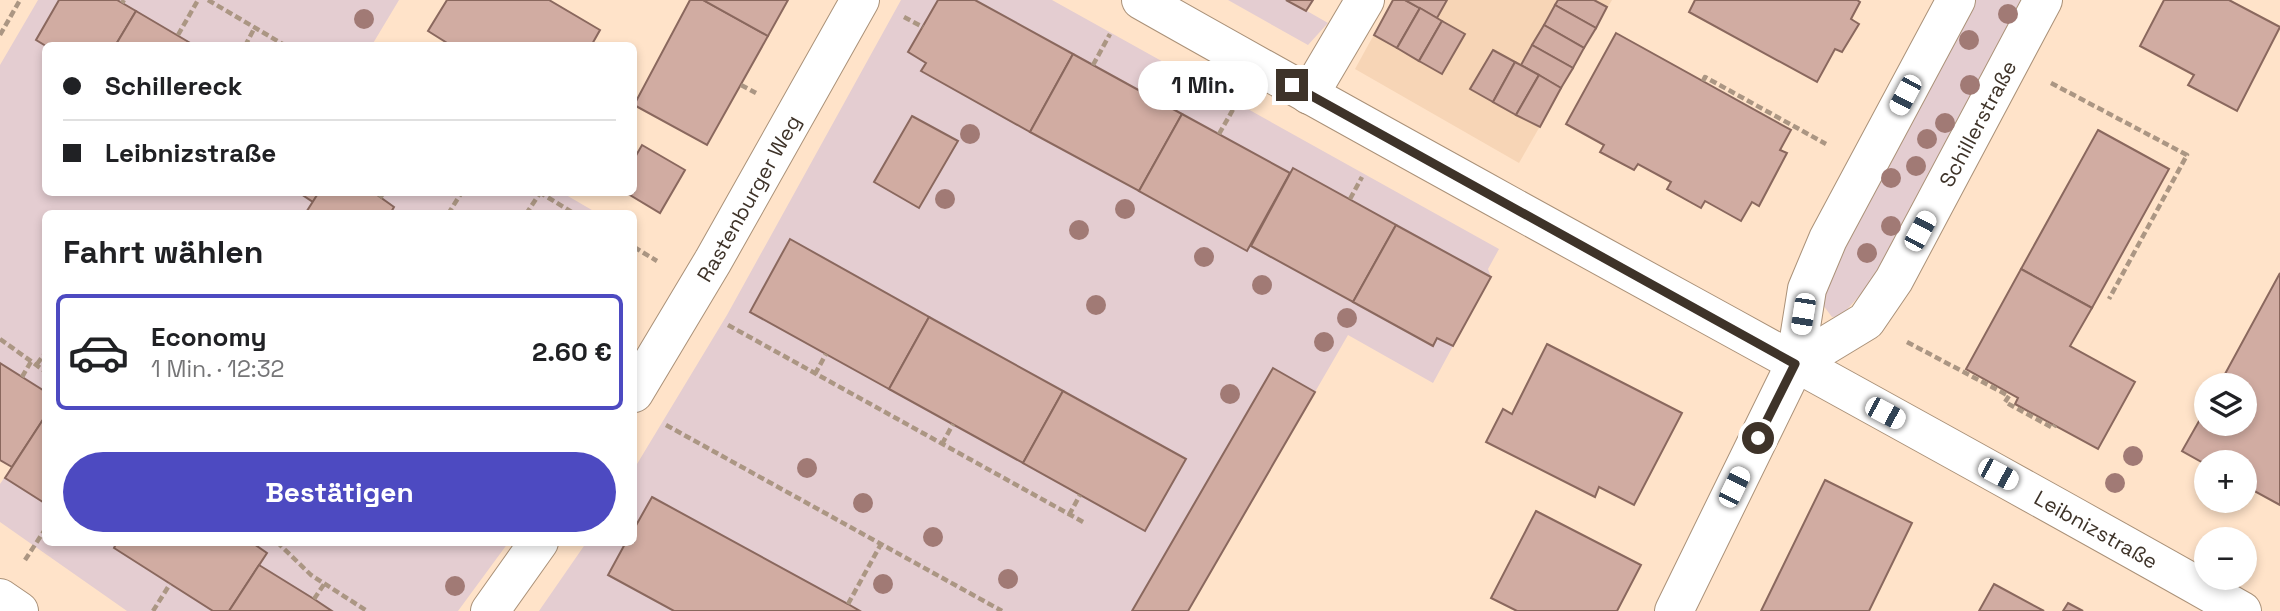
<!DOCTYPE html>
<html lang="de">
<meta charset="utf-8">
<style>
:root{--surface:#fff;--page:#f2f2f2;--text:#202124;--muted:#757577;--line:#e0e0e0;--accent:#4d4ac1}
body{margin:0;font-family:"Space Grotesk",sans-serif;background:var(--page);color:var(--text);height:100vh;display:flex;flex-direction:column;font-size:26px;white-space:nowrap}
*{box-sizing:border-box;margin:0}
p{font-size:23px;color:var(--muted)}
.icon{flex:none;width:38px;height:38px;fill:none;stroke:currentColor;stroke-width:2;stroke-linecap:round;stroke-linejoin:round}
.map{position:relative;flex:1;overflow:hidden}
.details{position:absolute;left:42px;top:210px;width:595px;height:336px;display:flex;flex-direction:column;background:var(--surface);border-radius:10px;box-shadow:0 4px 10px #0003}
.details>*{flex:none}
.banner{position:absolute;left:42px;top:42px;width:595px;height:154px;border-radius:10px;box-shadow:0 4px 10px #0003;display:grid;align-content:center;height:154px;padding:0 21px;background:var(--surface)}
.tools{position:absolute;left:2194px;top:373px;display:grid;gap:14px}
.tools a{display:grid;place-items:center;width:63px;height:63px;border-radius:50%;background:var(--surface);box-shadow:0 4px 10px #0003;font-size:35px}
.end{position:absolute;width:32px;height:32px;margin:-16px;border:9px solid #3e3329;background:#fff;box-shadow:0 0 0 4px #fff}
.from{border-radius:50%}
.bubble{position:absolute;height:49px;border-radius:24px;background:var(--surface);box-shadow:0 4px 10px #0003;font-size:23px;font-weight:700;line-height:49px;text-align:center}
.car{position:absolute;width:21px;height:42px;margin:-21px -10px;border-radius:9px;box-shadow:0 0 5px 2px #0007;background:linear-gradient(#fff 24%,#345 0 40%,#fff 0 76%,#345 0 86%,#fff 0)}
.banner b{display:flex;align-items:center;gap:24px;height:66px;font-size:26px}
.banner b+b{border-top:2px solid var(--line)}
.banner i{width:18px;height:18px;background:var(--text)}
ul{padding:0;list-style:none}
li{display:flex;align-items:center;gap:21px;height:116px;margin:0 14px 10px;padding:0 7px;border:4px solid transparent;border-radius:10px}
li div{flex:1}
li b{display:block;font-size:26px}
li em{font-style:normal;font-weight:700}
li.active{border-color:var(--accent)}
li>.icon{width:63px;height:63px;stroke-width:1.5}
h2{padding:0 21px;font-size:32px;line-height:84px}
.primary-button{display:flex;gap:14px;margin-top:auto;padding:14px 21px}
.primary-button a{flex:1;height:80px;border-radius:42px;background:var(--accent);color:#fff;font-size:28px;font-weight:700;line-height:80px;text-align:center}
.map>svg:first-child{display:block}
.built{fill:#f7d5b6}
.green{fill:#e4cdd1}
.building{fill:#d1aca2;stroke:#8a685e;stroke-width:2}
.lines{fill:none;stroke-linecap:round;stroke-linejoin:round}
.minor-casing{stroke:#aa9178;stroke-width:40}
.path{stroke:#ab9683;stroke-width:4.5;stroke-dasharray:7 3.5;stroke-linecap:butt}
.minor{stroke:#fff;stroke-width:38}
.tree{fill:#a17a75}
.route{stroke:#3e3329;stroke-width:9}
.labels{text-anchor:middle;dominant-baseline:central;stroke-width:5;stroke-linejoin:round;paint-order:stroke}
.street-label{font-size:21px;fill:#3e3329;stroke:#fff3e9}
</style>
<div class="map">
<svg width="2280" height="611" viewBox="0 0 2280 611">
<rect width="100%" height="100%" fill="#ffe3c9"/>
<path class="built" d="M 1393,0 L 1612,0 L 1519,163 L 1355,69 Z"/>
<g class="green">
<path d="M 38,0 L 399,0 L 372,45 L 46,46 L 46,192 L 561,192 L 597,213 L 46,214 L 46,542 L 508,543 L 458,611 L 127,611 L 0,522 L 0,484 L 12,467 L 0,460 L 0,65 Z"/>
<path d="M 901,0 L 938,0 L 909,52 L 926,63 L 921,71 L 1247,251 L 1251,246 L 1432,346 L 1437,338 L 1453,346 L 1433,383 L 1348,335 L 1315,392 L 1273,368 L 1132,611 L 539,611 L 586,543 L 634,542 L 634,469 L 727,315 Z"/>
<path d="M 976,0 L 1052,0 L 1499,249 L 1488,269 L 1491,277 L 1294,169 L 1290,173 Z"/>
<path d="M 1228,0 L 1313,0 L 1307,11 L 1328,23 L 1308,45 Z"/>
<path d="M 1976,0 L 2024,0 L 1870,284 L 1841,316 L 1832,317 L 1823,305 L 1825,287 L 1854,227 Z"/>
</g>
<g class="building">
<path d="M 59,0 L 117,0 L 136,11 L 115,46 L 46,46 L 36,40 Z"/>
<path d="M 447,0 L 549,0 L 600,30 L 591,46 L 452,46 L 428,31 Z"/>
<path d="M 690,0 L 703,0 L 768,36 L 707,145 L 634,105 Z"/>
<path d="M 703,0 L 788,0 L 768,36 Z"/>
<path d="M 938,0 L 975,0 L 1073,54 L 1030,132 L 921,71 L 926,63 L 908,52 Z"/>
<path d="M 1286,0 L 1313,0 L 1306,11 Z"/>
<path d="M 1393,0 L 1405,0 L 1420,8 L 1397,48 L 1374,35 Z"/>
<path d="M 1405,0 L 1447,0 L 1437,18 Z"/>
<path d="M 1558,0 L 1594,0 L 1607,7 L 1596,28 L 1555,5 Z"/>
<path d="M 1695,0 L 1857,0 L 1860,2 L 1851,19 L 1859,24 L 1842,52 L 1835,49 L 1817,82 L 1689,12 Z"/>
<path d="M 2164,0 L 2229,0 L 2280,27 L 2237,111 L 2188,85 L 2194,75 L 2140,46 Z"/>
<path d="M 1555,5 L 1596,28 L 1584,48 L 1544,25 Z"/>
<path d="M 1420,8 L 1442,21 L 1419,61 L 1397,48 Z"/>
<path d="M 136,11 L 192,44 L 192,46 L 115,46 Z"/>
<path d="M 1442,21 L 1465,34 L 1442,74 L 1419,61 Z"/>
<path d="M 1544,25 L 1584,48 L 1573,68 L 1532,45 Z"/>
<path d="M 1616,33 L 1791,130 L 1780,150 L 1787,153 L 1759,206 L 1752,202 L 1741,221 L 1705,201 L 1701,208 L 1667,189 L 1671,182 L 1638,164 L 1634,170 L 1600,152 L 1604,145 L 1566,124 Z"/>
<path d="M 1532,45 L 1573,68 L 1561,88 L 1521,65 Z"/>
<path d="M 1493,50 L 1515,62 L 1493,102 L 1470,89 Z"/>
<path d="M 1073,54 L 1182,114 L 1139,191 L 1030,132 Z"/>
<path d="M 1515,62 L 1539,75 L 1516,115 L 1493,102 Z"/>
<path d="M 1539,75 L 1561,88 L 1540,127 L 1516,115 Z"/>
<path d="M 1182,114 L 1290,173 L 1247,251 L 1139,191 Z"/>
<path d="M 912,116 L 958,141 L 919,208 L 874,182 Z"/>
<path d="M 2098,130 L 2169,169 L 2092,308 L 2021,269 Z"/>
<path d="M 642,145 L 685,170 L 660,213 L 625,192 L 634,192 L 634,159 Z"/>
<path d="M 1293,168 L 1396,225 L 1353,302 L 1251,246 Z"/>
<path d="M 298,192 L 319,192 L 313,202 Z"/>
<path d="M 319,192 L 373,192 L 394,207 L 390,214 L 305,214 Z"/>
<path d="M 1396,225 L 1491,277 L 1453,346 L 1437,338 L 1433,346 L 1353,302 Z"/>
<path d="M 790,239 L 929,317 L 889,389 L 750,312 Z"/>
<path d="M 2021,269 L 2092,308 L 2070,346 L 2135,382 L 2098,449 L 2015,404 L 2018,398 L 1966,369 Z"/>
<path d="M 2280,273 L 2280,505 L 2245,486 L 2245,462 L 2207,462 L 2207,465 L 2182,451 L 2207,407 L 2207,424 L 2245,424 L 2245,385 L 2219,385 Z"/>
<path d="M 929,317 L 1063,391 L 1023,463 L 889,389 Z"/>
<path d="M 1547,344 L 1682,413 L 1634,505 L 1599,487 L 1595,497 L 1486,442 L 1503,409 L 1512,414 Z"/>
<path d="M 0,363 L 46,392 L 46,415 L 12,467 L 0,460 Z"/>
<path d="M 1273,368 L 1315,392 L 1188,611 L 1132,611 Z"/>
<path d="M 1063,391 L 1186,459 L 1145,531 L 1023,463 Z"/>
<path d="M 46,415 L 46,504 L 5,478 Z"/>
<path d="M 1825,480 L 1912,523 L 1869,611 L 1761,611 Z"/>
<path d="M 652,497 L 848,604 L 860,611 L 674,611 L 608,575 L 626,542 L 634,542 L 634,529 Z"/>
<path d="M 1536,511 L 1641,565 L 1617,611 L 1517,611 L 1491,598 Z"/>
<path d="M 117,542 L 251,542 L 267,553 L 229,611 L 213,611 L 114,548 Z"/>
<path d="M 259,565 L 314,599 L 332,611 L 229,611 Z"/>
<path d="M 1994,584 L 2044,611 L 1979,611 Z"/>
<path d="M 2068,603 L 2083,611 L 2063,611 Z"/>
</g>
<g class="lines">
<g class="minor-casing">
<g id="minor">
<path id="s1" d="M 1141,0 C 1506,207 1877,404 2242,611"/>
<path d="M 1309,95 L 1365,0"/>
<path id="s2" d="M 1795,364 L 1866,321 L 1894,280 L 2043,0"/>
<path id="s3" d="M 634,393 L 713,261 L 860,0"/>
<path d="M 0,598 L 19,611"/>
<path d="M 490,611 L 539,542"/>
<path d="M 1674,611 L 1795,364 L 1807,289 L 1828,239 L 1956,0"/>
</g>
</g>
<g class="path">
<path d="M 208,0 L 286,46"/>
<path d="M 122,3 L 124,0"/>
<path d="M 904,17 L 923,27"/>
<path d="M 0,35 L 20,0"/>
<path d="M 178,35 L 198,0"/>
<path d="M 245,46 L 255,27"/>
<path d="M 1093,65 L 1110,34"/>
<path d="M 1703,81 L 1705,77 L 1826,144"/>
<path d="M 2051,83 L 2187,155 L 2109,299"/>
<path d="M 741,85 L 756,93"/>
<path d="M 1219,134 L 1235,106"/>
<path d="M 539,192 L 575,214"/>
<path d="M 380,198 L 384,192"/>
<path d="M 1350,199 L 1362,177"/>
<path d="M 448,214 L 462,192"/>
<path d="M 526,214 L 540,193"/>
<path d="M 634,247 L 657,261"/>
<path d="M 728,325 L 1085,523"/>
<path d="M 0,339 L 46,372"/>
<path d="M 1907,342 L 2009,396 L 2005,402 L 2053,428 L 2055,425"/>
<path d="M 37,364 L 46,352"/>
<path d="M 815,374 L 826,354"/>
<path d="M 22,377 L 32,360"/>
<path d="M 666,425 L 1002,611"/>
<path d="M 942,444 L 953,424"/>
<path d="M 1069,515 L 1080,495"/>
<path d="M 277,542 L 311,575 L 367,611"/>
<path d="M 25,560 L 46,528"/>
<path d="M 314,599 L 325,583"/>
<path d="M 848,604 L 881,544"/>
<path d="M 153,611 L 170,584"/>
</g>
<use href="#minor" class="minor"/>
</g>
<g class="tree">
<circle cx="2008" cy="14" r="10"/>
<circle cx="364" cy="19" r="10"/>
<circle cx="1969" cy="40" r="10"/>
<circle cx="1970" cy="85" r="10"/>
<circle cx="1945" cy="123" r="10"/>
<circle cx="970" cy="134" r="10"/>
<circle cx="1927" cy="139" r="10"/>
<circle cx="1916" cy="166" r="10"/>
<circle cx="1891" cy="178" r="10"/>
<circle cx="945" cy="199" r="10"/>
<circle cx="1125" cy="209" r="10"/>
<circle cx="1891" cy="226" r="10"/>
<circle cx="1079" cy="230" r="10"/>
<circle cx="1867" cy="253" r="10"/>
<circle cx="1204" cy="257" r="10"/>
<circle cx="1262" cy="285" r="10"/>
<circle cx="1096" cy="305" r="10"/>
<circle cx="1347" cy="318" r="10"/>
<circle cx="1324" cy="342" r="10"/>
<circle cx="1230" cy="394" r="10"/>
<circle cx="2133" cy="456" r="10"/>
<circle cx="807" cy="468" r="10"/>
<circle cx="2115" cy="483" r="10"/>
<circle cx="863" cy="503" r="10"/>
<circle cx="933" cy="537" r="10"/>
<circle cx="1008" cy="579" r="10"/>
<circle cx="883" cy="584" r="10"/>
<circle cx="455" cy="586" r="10"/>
</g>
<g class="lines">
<path class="route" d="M 1292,85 L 1795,364 L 1758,438"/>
</g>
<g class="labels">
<g class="street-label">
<text stroke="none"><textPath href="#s2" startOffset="310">Schillerstraße</textPath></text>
<text stroke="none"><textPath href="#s3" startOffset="226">Rastenburger Weg</textPath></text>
<text stroke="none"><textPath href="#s1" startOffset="1092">Leibnizstraße</textPath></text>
</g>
</g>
</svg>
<div class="tools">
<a><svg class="icon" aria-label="layers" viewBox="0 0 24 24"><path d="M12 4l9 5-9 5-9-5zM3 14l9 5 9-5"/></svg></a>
<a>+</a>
<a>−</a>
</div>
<i class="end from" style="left:1758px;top:438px"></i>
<i class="end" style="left:1292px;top:85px"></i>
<div class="bubble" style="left:1138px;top:61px;width:130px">1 Min.</div>
<i class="car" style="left:1905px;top:95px;rotate:208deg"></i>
<i class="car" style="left:1920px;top:231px;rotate:28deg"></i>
<i class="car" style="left:1803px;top:314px;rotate:189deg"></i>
<i class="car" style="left:1885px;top:413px;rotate:118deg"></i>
<i class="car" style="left:1998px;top:474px;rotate:118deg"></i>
<i class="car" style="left:1734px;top:487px;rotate:26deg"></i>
<div class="banner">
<b><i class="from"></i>Schillereck</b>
<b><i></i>Leibnizstraße</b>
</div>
<section class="details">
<h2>Fahrt wählen</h2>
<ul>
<li class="active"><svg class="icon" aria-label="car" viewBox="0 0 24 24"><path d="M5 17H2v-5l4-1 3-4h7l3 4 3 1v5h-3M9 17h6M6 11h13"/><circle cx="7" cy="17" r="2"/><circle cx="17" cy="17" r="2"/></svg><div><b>Economy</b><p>1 Min. · 12:32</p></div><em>2.60 €</em></li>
</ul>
<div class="primary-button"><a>Bestätigen</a></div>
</section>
</div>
